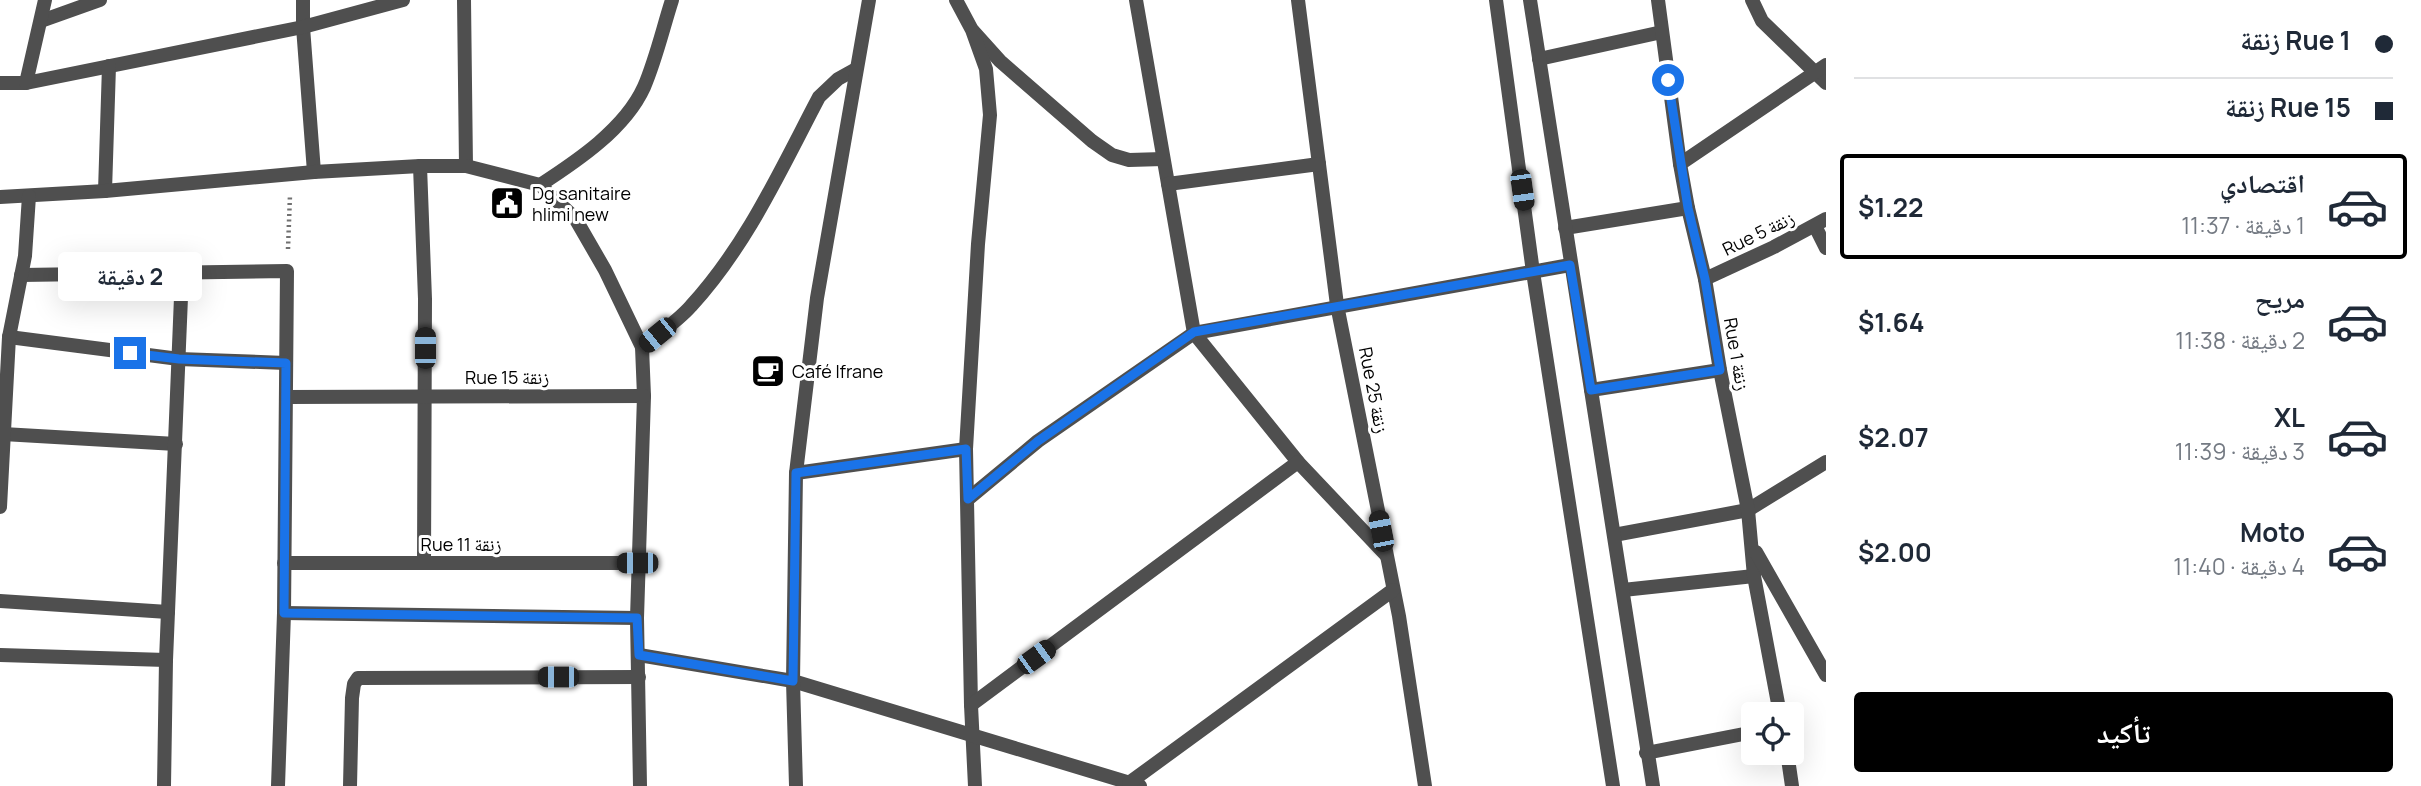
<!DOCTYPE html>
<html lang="ar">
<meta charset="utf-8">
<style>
:root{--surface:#fff;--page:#f2f2f3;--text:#1f2937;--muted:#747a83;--line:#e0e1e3;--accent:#000}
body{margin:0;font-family:Manrope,"Noto Naskh Arabic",sans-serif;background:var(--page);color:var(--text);direction:rtl;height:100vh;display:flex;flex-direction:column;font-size:26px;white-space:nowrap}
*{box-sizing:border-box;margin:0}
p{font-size:23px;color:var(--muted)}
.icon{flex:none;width:38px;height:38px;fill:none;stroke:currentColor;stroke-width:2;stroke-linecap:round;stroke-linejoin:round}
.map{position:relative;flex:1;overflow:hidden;direction:ltr}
.sheet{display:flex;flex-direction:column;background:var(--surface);width:595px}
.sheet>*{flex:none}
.hud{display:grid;align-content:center;height:154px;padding:0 28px;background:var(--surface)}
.fabs{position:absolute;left:1741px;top:702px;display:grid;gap:14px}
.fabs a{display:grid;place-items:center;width:63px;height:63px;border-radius:7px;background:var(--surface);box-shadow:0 7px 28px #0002;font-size:35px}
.end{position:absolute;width:32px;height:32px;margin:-16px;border:9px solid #1a73e8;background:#fff;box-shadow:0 0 0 4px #fff}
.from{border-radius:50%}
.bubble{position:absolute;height:49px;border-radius:7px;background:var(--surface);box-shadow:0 7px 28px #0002;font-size:23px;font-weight:700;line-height:49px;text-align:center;direction:rtl}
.car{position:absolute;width:21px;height:42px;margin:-21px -10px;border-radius:9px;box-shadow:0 0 5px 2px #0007;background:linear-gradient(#222 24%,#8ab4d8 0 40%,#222 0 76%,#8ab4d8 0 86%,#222 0)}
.hud b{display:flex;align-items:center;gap:24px;height:66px;font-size:26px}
.hud b+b{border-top:2px solid var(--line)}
.hud i{width:18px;height:18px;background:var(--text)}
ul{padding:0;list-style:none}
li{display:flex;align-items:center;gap:21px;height:105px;margin:0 14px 10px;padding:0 14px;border:4px solid transparent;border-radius:7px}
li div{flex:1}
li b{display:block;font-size:26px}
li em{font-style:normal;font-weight:700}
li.on{border-color:var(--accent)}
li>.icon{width:63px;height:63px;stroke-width:1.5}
.primary-button{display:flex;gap:14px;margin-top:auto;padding:14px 28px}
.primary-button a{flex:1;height:80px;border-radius:7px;background:var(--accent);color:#fff;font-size:28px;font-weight:700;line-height:80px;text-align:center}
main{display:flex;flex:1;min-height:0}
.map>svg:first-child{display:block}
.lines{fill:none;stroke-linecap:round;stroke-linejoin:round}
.path{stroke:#717171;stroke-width:4.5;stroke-dasharray:2 3.5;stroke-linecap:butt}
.lane{stroke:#4f4f4f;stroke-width:14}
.street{stroke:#4f4f4f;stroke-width:14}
.route{stroke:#1a73e8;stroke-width:9}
.labels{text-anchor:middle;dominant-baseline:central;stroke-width:6;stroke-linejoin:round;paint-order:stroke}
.poi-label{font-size:18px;fill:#000;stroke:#fff;text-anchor:start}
.street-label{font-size:18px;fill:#000;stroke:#fff}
</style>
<main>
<section class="sheet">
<div class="hud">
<b><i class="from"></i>Rue 1 زنقة</b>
<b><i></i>Rue 15 زنقة</b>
</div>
<ul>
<li class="on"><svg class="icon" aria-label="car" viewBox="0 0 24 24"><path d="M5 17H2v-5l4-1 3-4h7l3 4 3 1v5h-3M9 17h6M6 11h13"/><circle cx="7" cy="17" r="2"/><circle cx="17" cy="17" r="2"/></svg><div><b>اقتصادي</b><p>1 دقيقة · 11:37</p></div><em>$1.22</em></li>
<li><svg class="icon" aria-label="car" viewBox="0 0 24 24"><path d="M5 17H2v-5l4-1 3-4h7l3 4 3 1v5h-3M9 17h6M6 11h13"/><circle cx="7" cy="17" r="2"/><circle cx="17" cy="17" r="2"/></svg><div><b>مريح</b><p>2 دقيقة · 11:38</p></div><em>$1.64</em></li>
<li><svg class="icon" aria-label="car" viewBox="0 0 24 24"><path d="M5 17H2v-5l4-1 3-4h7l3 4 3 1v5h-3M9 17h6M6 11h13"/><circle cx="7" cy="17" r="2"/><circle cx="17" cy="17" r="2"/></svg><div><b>XL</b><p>3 دقيقة · 11:39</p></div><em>$2.07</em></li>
<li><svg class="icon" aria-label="car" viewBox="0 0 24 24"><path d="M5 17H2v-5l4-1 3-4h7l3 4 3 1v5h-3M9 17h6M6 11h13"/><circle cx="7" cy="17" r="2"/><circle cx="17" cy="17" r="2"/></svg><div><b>Moto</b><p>4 دقيقة · 11:40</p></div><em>$2.00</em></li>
</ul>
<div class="primary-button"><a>تأكيد</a></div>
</section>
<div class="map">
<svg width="1826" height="786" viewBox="0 0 1826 786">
<rect width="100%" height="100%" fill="#fff"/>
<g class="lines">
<path class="path" d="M 288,249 L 290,195"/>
<g class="lane">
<path d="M 973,31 L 1000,61 L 1092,141 L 1112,155 L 1129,160 L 1163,159"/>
<path d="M 1539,59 L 1662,32"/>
<path d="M 1565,228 L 1688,208"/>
<path d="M 1591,390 L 1720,370"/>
<path d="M 796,473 L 966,449"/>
<path d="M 1614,535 L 1748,510 L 1826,462"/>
<path d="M 1623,590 L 1754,576"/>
<path d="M 1646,753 L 1754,732"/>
</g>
<g class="street">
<path d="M 303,0 L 303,27 L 314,172"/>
<path d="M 464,0 L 466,166"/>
<path d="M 956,0 L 972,30 L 986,69 L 990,115 L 978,244 L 966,449 L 971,705 L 975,786"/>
<path d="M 1136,0 L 1194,333 L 1298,462 L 1386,555"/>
<path d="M 1298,0 L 1337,305 L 1399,616 L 1425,786"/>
<path d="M 1496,0 L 1533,272 L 1613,786"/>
<path d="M 1530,0 L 1653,786"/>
<path d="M 1658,0 L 1680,164 L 1688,208 L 1705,279 L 1720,370 L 1748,510 L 1754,576 L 1780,714"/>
<path d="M 1752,0 L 1762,21 L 1826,83"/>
<path d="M 41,21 L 100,0"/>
<path d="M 0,83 L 26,83 L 303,27 L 403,0"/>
<path d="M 26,83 L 45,0"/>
<path d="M 1680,164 L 1826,65"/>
<path d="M 420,166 L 425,299 L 424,563"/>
<path d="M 1168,184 L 1319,164"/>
<path d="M 540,185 C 577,161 625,129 644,87 C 656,59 663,28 672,0"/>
<path d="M 105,191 L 109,66"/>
<path d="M 0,197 L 105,191 L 314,172 L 420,166 L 466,166 L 540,185 L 575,218 L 605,270 L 642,347 L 644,396 L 637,618 L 640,786"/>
<path d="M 1815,226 L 1826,248"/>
<path d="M 21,275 L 287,271 L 284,613 L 278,786"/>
<path d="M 1705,279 L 1774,247 L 1826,219"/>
<path d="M 9,337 L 179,359 L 286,363"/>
<path d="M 642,347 C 658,334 677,322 691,306 C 747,245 781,169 819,97 L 838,79 L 856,69"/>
<path d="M 286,397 L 644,396"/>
<path d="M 3,434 L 176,444"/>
<path d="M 968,499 L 1038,441 L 1194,333 L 1570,265"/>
<path d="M 0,507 L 9,337 L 25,256 L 29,196"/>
<path d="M 1756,552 L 1826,675"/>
<path d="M 284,563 L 637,563"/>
<path d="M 0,601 L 168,612"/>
<path d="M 284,613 L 637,618"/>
<path d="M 0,655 L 166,660"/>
<path d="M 639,655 L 793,681 L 1140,786"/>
<path d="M 971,705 L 1298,462"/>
<path d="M 1787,752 L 1792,786"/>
<path d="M 1129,783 L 1393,590"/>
<path d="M 164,786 L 166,660 L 182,273"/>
<path d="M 350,786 L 352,698 L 354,684 L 358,678 L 639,677"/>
<path d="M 796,786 L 793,681 L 796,473 L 817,298 L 869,0"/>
</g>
</g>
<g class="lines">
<path class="route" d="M 130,353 L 179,359 L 286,363 L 284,613 L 637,618 L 639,655 L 793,681 L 796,473 L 966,449 L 968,499 L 1038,441 L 1194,332 L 1570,265 L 1591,390 L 1720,370 L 1705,279 L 1688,208 L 1668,80"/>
</g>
<defs>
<g id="civic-square" transform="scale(1.75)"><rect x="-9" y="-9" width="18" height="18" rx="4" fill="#000" stroke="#fff"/><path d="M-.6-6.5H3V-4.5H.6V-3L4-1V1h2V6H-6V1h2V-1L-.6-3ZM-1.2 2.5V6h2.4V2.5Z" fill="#fff"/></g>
<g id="cafe-square" transform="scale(1.75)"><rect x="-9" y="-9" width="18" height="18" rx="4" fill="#000" stroke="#fff"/><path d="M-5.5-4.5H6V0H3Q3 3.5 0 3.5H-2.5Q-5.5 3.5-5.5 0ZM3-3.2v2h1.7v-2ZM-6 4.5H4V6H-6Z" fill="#fff"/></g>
</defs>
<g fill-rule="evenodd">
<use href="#civic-square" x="507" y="203"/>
<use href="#cafe-square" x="768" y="371"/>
</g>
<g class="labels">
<g class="poi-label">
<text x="532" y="193">Dg sanitaire<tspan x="532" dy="21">hlimi new</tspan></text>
<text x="792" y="371">Café Ifrane</text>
</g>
<g class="street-label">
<text transform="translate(1758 233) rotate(-26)">Rue 5 زنقة</text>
<text transform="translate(1737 354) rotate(80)">Rue 1 زنقة</text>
<text x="507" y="377">Rue 15 زنقة</text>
<text transform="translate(1374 390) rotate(79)">Rue 25 زنقة</text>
<text x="461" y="544">Rue 11 زنقة</text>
</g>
</g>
</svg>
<div class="fabs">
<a><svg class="icon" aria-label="locate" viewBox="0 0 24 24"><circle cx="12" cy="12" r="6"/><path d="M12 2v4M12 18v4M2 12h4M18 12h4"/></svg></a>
</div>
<i class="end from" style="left:1668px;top:80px"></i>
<i class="end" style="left:130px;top:353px"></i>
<div class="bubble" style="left:58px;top:252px;width:144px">2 دقيقة</div>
<i class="car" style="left:1522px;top:190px;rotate:172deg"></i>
<i class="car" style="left:657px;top:335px;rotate:231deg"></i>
<i class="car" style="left:425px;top:348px;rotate:0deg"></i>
<i class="car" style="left:1381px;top:531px;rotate:349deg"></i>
<i class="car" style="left:637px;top:563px;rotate:270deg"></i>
<i class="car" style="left:1036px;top:657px;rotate:54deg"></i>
<i class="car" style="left:558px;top:677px;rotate:270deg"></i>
</div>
</main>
